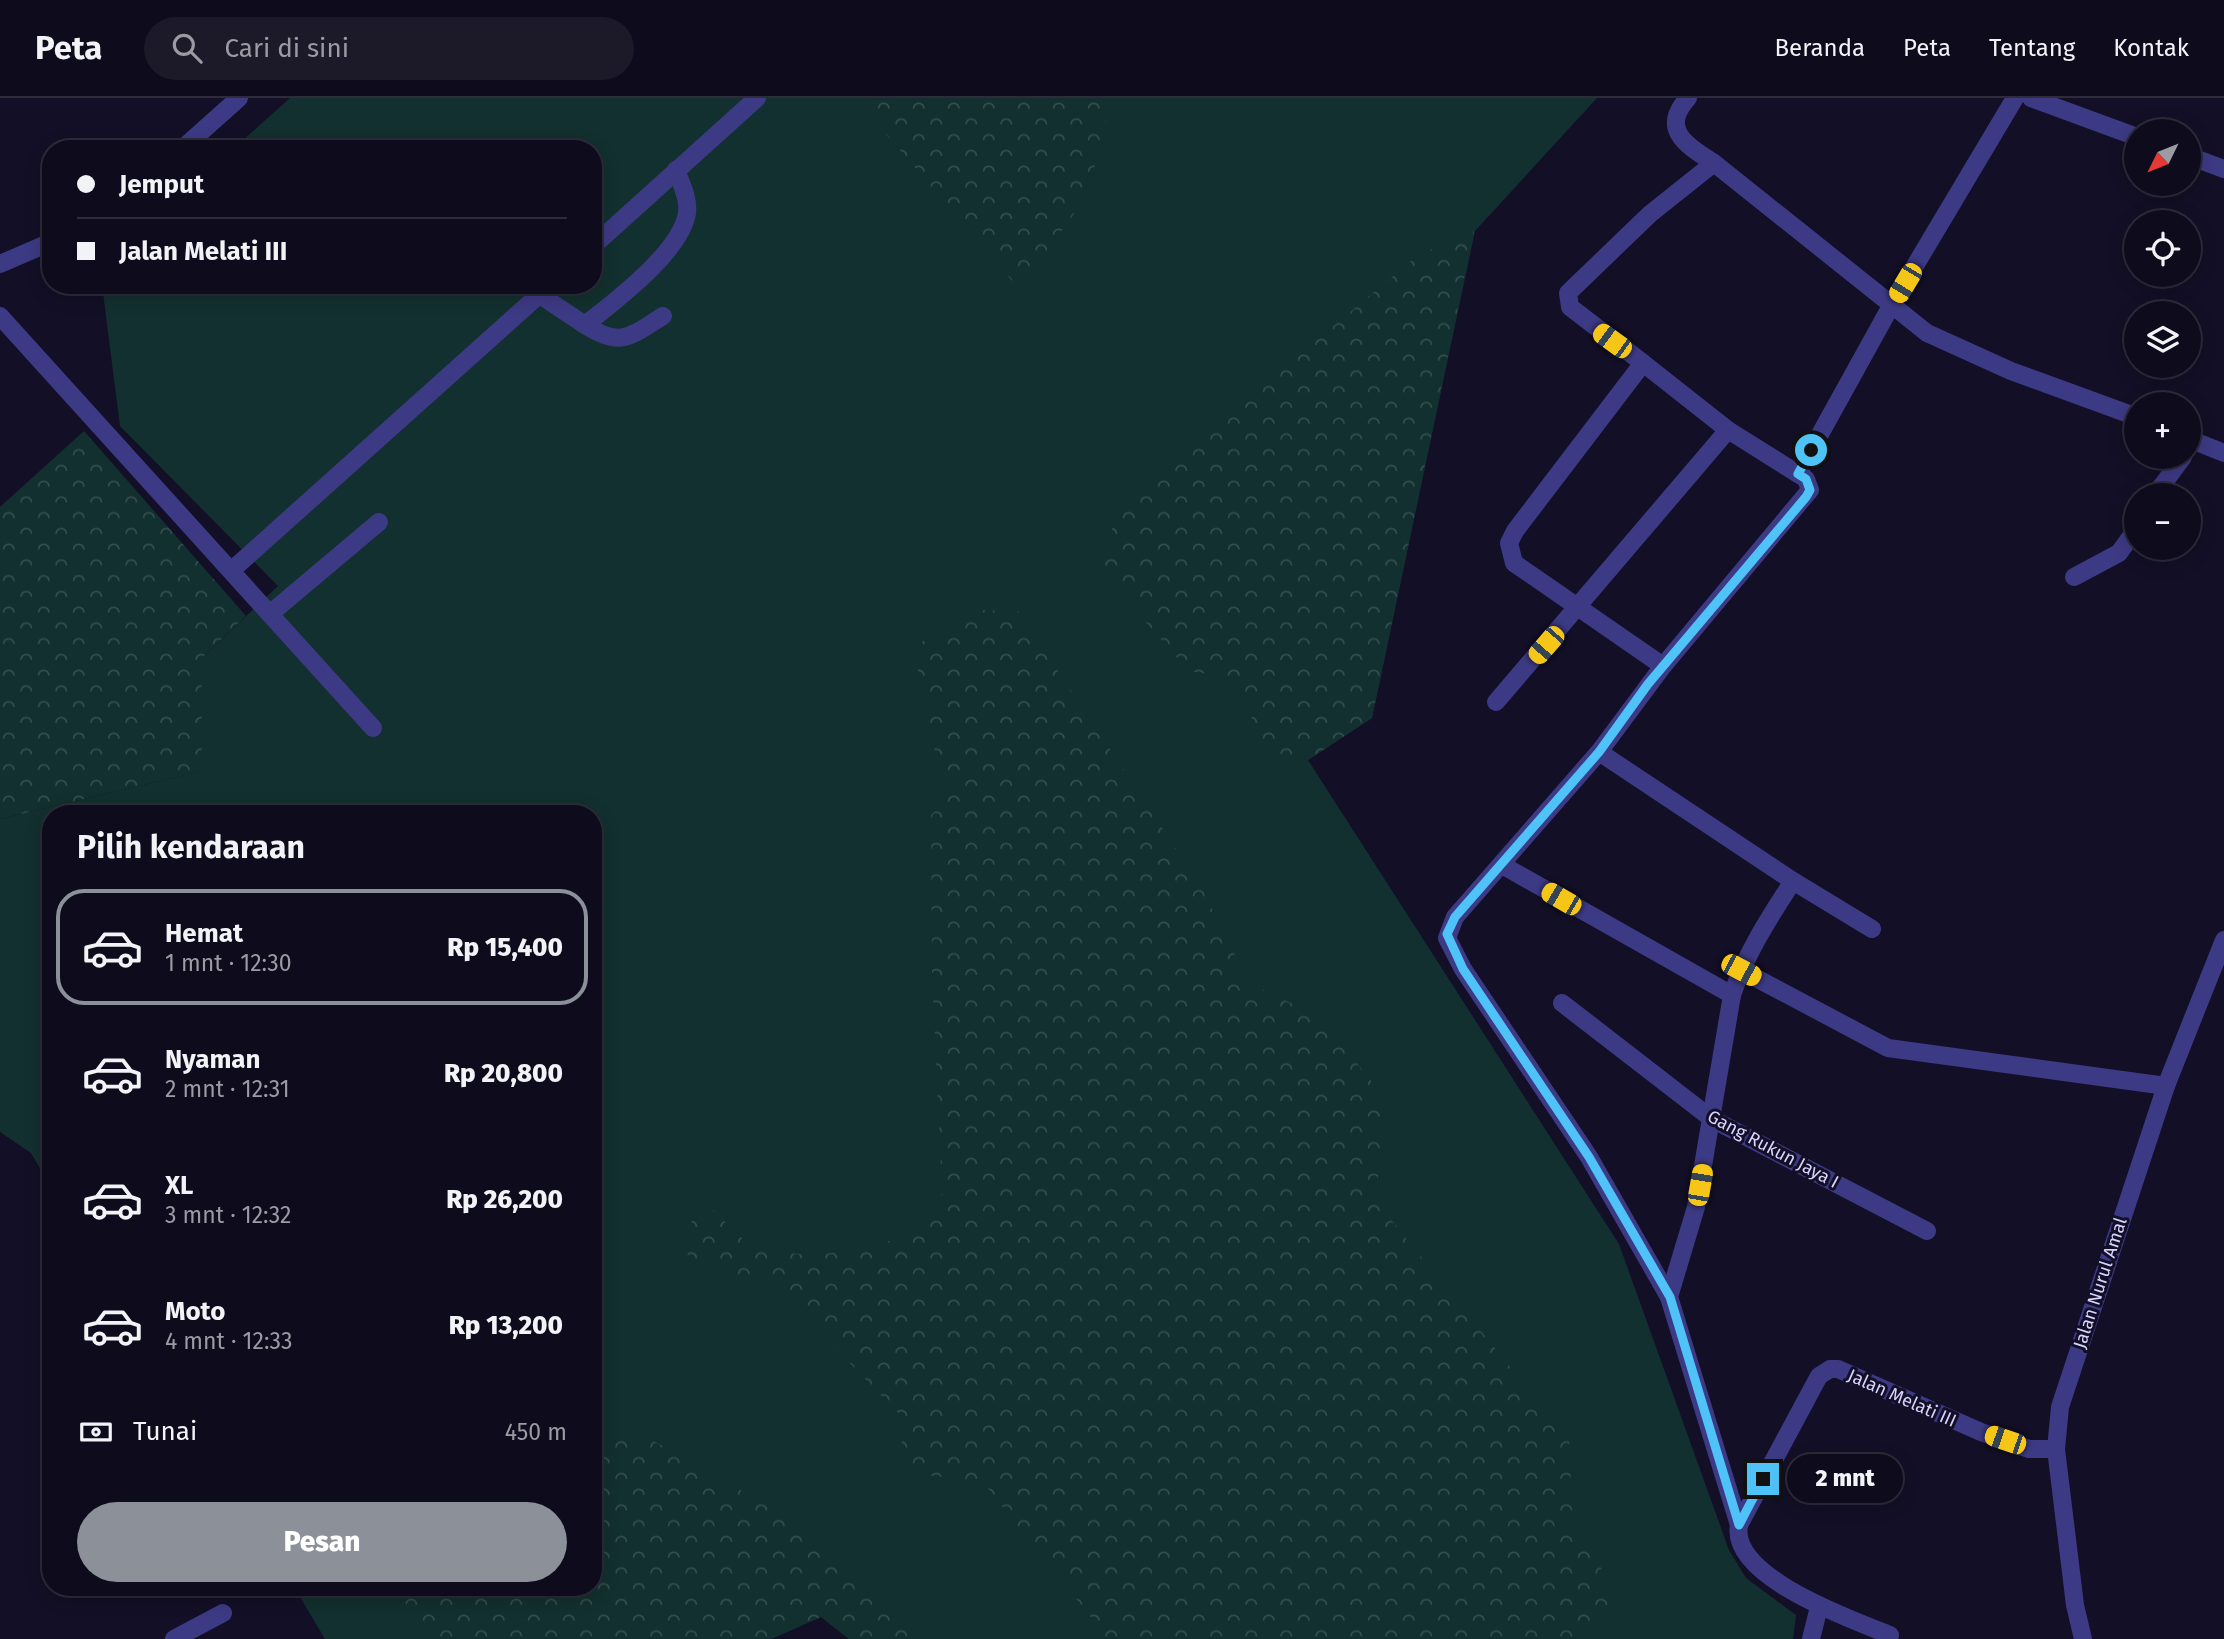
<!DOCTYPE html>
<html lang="id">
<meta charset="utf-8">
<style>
:root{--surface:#0e0b1c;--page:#1c1929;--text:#f1f3f6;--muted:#9b9ba3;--line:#2e2b3b;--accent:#8c9099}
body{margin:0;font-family:"Fira Sans",sans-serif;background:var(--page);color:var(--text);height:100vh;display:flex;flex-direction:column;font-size:26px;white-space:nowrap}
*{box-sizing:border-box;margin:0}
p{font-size:23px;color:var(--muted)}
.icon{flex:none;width:38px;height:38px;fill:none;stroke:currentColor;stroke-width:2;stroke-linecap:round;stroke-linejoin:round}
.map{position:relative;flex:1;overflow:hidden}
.sheet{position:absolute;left:42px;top:707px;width:560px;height:791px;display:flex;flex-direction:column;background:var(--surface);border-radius:28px;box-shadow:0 4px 18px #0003,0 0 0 2px var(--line)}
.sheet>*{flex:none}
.hud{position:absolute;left:42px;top:42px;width:560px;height:154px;border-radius:28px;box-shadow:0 4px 18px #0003,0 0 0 2px var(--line);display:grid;align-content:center;height:154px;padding:0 35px;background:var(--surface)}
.needle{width:46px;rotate:227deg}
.tools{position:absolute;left:2124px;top:21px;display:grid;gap:14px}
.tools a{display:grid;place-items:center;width:77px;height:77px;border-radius:50%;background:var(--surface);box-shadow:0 4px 18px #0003,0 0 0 2px var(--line);font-size:35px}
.end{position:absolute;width:32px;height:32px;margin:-16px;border:9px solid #4fc3f7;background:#111;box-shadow:0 0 0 4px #111}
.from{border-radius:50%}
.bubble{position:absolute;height:49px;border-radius:24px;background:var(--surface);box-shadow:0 4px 18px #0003,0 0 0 2px var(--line);font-size:23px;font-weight:800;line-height:49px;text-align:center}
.car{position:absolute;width:21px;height:42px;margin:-21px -10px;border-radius:9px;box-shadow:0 0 5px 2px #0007;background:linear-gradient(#f5c518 24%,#345 0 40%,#f5c518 0 76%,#345 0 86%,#f5c518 0)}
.hud b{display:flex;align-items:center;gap:24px;height:66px;font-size:26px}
.hud b+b{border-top:2px solid var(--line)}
.hud i{width:18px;height:18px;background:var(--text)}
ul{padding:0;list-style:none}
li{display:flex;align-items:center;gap:21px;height:116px;margin:0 14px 10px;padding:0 21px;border:4px solid transparent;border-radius:28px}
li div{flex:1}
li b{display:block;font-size:26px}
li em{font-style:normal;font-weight:800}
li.active{border-color:var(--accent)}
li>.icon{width:63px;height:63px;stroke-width:1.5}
h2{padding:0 35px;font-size:32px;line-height:84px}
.pay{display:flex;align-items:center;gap:18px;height:77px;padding:0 35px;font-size:26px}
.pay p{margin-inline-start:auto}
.button{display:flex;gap:14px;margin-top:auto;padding:14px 35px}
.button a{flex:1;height:80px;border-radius:42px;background:var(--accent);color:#fff;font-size:28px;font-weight:800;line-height:80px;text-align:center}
header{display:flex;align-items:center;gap:42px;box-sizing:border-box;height:98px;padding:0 35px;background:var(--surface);border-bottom:2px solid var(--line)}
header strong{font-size:33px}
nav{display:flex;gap:38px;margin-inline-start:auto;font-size:24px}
.search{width:490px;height:63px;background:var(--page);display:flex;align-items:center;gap:18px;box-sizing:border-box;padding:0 24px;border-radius:38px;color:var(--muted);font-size:26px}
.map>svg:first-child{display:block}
.grass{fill:#12302f}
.forest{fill:url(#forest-crowns)}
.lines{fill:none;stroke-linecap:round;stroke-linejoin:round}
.minor{stroke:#3d3a85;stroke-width:18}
.route{stroke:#4fc3f7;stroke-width:9}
.labels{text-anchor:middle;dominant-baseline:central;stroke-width:6;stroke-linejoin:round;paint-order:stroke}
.street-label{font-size:18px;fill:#d9d4ff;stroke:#130f26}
</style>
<header>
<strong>Peta</strong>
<div class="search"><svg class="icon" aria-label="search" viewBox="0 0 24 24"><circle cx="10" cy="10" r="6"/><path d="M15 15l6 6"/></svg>Cari di sini</div>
<nav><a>Beranda</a><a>Peta</a><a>Tentang</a><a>Kontak</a></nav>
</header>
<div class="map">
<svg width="2224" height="1541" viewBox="0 0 2224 1541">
<defs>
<pattern id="forest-crowns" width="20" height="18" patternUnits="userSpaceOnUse" patternTransform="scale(1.75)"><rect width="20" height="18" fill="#12302f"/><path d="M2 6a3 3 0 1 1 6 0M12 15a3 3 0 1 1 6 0" fill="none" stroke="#344d4e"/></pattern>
</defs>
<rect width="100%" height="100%" fill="#130f26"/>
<path class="grass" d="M 290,0 L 1597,0 L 1475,133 L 1372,620 L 1308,662 L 1619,1146 L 1729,1452 L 1746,1480 L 1796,1517 L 1793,1541 L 849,1541 L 821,1519 L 771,1541 L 325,1541 L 294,1489 L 593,1489 L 593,716 L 51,716 L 51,1089 L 31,1055 L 0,1034 L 0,721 L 202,673 L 202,560 L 278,488 L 120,328 L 102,187 L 593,187 L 593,51 L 233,51 Z"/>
<g class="forest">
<path d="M 855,0 L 1112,0 L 1087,98 L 1019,191 Z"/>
<path d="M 1474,133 L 1372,620 L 1308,662 L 1255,651 L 1251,615 L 1241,581 L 1189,573 L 1096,468 L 1123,405 L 1418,157 Z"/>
<path d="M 84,333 L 246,518 L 202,560 L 202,673 L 0,721 L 0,409 Z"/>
<path d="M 973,512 L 1018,513 L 1199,785 L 1249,885 L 1320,919 L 1376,989 L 1383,1020 L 1376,1103 L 1569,1342 L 1573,1435 L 1610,1481 L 1614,1513 L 1584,1541 L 1093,1541 L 1094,1523 L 982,1383 L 915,1376 L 900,1360 L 904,1321 L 777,1190 L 689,1162 L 683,1136 L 698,1114 L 713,1112 L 755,1153 L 818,1157 L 881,1147 L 936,1120 L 942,1095 L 932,875 L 931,717 L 957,692 L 936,659 L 913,549 Z"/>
<path d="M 593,1336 L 645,1338 L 765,1406 L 906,1525 L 916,1541 L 849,1541 L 821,1519 L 771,1541 L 435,1541 L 392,1489 L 593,1489 Z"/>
</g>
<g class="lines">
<g class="minor">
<path d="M 1688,0 C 1659,32 1688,48 1714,65 L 1927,235 L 2011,273 L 2137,319"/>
<path d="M 2031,0 L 2137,39"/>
<path d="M 182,51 L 239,0"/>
<path d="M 2189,58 L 2224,71"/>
<path d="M 1714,65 L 1650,116 L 1568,195 L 1570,209 L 1643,265 L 1515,433 L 1509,445 L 1514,465 L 1663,568 L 1599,654 L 1793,783 L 1872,831"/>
<path d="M 593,148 L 757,0"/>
<path d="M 0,166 L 51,144"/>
<path d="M 540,197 L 585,227 C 615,203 681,154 687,115 C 689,101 681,85 676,72"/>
<path d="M 0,218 L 373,630"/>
<path d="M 585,227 C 621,250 629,239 663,218"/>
<path d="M 1643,265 L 1728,332 L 1806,381 L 1810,392 L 1663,568"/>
<path d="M 2189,341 L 2224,355"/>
<path d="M 1798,376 L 1891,208 L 2015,0"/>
<path d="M 2155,397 L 2183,359"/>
<path d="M 232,472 L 550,187"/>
<path d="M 2074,479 L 2119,455 L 2137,430"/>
<path d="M 271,515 L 379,424"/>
<path d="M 1496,604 L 1728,332"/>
<path d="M 1599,654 L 1455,819 L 1447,840 L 1463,871 L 1589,1059 L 1669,1199"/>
<path d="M 1502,767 L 1732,897"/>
<path d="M 1741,872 L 1888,950 L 2166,988"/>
<path d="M 1562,905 L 1712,1021 L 1927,1133"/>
<path d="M 1739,1427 L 1669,1199 L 1696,1109 L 1732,897 C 1746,855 1769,820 1793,783"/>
<path d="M 1890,1537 C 1853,1522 1729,1479 1739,1427 L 1819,1278 L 1830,1271 L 1838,1271 L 1981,1334 L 2029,1351 L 2056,1351"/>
<path d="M 174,1541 L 223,1515"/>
<path d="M 1811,1541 L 1819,1509"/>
<path d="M 2083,1541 L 2075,1507 L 2056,1351 L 2060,1309 L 2166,988 L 2224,842"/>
</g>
</g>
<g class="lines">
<path class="route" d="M 1763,1381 L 1739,1427 L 1670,1199 L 1589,1059 L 1463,871 L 1447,836 L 1455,819 L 1599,654 L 1648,586 L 1806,399 L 1810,392 L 1806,381 L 1798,376 L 1811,352"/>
</g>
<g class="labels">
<g class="street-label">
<text transform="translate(1773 1051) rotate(28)">Gang Rukun Jaya I</text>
<text transform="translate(2100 1185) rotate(-72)">Jalan Nurul Amal</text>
<text transform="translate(1902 1300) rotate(24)">Jalan Melati III</text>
</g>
</g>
</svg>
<div class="tools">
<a><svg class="needle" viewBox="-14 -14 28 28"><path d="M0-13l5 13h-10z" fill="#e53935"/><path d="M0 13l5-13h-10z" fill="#9b9ba3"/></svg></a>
<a><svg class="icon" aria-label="locate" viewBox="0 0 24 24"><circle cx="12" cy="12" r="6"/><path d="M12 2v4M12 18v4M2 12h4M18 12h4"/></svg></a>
<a><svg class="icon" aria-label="layers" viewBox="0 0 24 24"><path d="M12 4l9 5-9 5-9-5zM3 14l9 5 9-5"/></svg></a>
<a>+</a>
<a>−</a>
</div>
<i class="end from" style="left:1811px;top:352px"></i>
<i class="end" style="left:1763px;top:1381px"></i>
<div class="bubble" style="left:1787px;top:1356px;width:116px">2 mnt</div>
<i class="car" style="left:1905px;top:185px;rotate:211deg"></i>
<i class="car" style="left:1612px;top:243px;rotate:306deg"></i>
<i class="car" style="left:1546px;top:547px;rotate:221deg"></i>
<i class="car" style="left:1561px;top:801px;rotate:300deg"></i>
<i class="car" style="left:1741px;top:872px;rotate:118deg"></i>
<i class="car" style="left:1700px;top:1087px;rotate:10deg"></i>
<i class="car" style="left:2005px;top:1342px;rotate:289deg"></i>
<div class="hud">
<b><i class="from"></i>Jemput</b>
<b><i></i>Jalan Melati III</b>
</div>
<section class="sheet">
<h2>Pilih kendaraan</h2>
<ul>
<li class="active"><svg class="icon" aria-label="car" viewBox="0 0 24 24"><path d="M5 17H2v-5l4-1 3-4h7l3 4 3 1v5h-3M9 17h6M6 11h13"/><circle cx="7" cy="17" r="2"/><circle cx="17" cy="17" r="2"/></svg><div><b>Hemat</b><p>1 mnt · 12:30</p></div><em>Rp 15,400</em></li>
<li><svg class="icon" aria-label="car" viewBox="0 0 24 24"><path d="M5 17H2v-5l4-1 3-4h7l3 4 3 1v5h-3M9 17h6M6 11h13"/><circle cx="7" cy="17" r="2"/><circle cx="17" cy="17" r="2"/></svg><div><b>Nyaman</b><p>2 mnt · 12:31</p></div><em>Rp 20,800</em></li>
<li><svg class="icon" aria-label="car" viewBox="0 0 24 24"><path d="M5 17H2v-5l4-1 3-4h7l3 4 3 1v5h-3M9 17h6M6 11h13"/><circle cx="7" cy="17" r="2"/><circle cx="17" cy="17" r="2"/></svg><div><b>XL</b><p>3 mnt · 12:32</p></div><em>Rp 26,200</em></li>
<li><svg class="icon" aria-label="car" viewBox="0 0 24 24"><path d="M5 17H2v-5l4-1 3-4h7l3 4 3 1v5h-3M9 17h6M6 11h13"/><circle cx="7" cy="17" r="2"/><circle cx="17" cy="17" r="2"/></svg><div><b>Moto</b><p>4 mnt · 12:33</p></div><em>Rp 13,200</em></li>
</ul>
<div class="pay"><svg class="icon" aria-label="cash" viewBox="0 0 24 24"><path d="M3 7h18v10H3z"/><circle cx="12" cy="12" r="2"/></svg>Tunai<p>450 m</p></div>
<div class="button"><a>Pesan</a></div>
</section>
</div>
